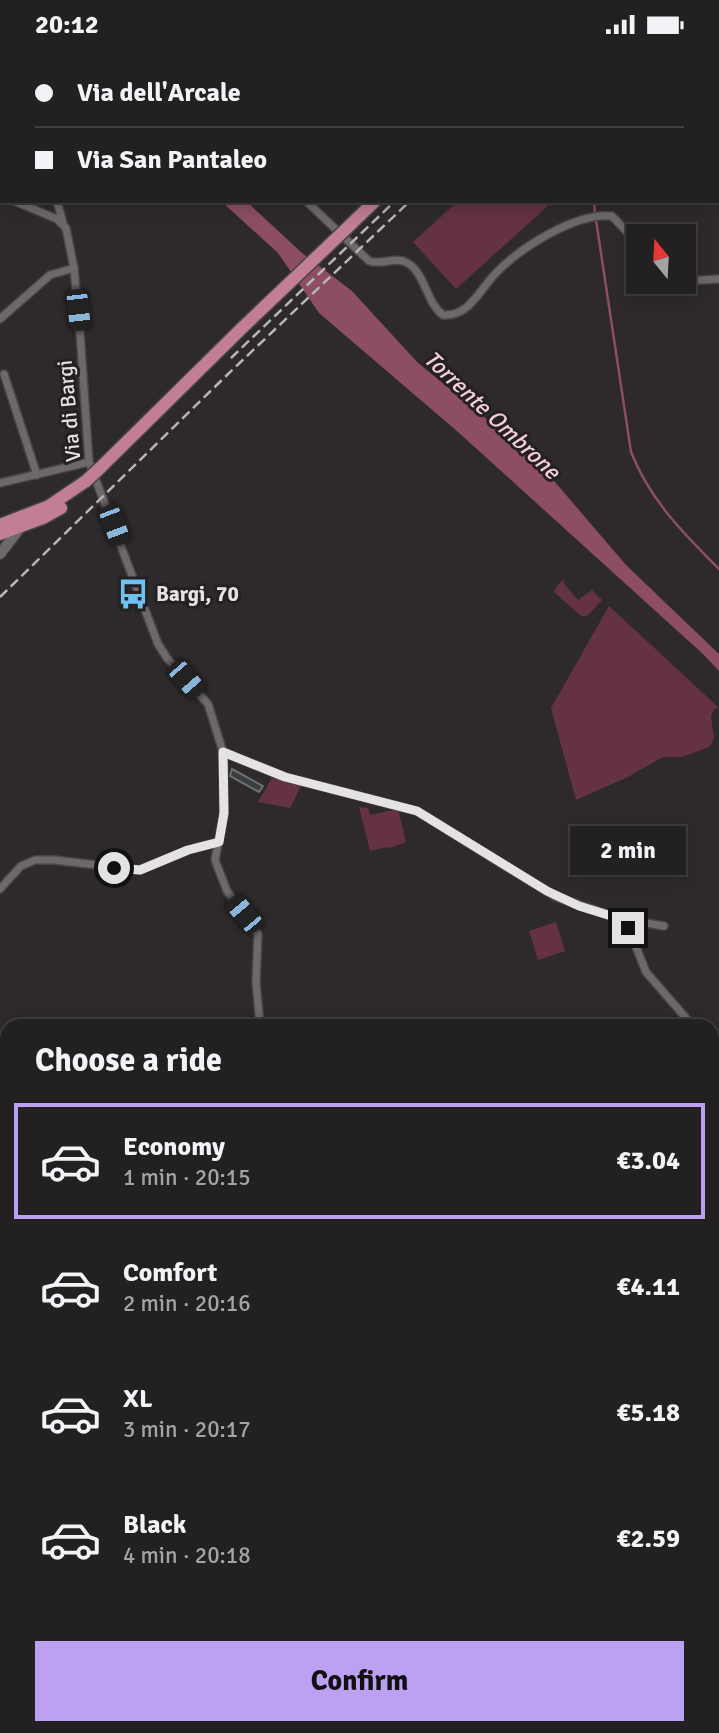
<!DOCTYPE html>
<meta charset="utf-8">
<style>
:root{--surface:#222020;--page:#2a2829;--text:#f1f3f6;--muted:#a2a3a5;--line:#3f3e3e;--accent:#bca0f2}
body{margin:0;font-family:Signika,sans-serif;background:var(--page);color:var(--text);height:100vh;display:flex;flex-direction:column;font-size:26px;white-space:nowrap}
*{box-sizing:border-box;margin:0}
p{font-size:23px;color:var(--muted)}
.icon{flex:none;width:38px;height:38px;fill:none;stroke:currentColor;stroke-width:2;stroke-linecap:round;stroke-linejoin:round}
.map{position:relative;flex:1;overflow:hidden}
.drawer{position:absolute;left:0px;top:970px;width:719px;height:716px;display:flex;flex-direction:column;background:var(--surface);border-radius:21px 21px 0 0;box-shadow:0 4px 18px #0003,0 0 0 2px var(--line)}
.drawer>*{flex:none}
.top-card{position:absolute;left:0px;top:0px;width:719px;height:154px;box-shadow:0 4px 18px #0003,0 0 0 2px var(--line);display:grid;align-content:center;height:154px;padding:0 35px;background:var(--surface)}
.needle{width:46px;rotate:342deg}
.buttons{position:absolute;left:626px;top:175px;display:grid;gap:14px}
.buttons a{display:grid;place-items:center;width:70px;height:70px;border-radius:0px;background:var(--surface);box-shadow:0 4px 18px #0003,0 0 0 2px var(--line);font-size:35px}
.end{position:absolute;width:32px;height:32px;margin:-16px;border:9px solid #e5e2e3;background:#111;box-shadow:0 0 0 4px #111}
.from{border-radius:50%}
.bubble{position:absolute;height:49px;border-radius:0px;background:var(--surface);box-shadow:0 4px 18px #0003,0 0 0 2px var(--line);font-size:23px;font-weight:700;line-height:49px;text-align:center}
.car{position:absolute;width:21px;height:42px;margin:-21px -10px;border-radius:9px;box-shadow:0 0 5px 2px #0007;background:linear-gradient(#222 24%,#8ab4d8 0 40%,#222 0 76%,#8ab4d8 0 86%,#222 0)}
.top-card b{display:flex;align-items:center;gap:24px;height:66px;font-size:26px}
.top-card b+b{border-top:2px solid var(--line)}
.top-card i{width:18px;height:18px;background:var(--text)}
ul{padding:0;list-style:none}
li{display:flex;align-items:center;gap:21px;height:116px;margin:0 14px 10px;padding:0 21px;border:4px solid transparent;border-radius:0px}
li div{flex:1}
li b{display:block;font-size:26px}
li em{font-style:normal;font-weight:700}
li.on{border-color:var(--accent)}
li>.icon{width:63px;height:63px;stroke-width:1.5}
h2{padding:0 35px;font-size:32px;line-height:84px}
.action{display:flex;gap:14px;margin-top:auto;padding:14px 35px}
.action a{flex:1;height:80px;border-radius:0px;background:var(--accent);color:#111;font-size:28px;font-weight:700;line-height:80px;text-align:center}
.status{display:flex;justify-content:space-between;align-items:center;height:49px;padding:0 35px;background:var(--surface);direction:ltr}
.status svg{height:19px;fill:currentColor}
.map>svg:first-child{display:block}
.green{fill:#653244}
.water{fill:#8d4e64}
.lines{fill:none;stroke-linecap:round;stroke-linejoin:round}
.stream{stroke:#8d4e64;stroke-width:2.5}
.building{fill:#3a3e41;stroke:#6a6f71;stroke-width:2}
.minor-casing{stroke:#484546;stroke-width:10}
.tertiary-casing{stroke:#484546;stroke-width:12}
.primary-casing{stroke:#484546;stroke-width:15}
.trunk-casing{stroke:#484546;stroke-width:15}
.motorway-casing{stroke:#484546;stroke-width:17}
.minor{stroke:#6d686a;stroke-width:7}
.tertiary{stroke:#6d686a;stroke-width:10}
.primary{stroke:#c17e96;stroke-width:12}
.trunk{stroke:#dd85a4;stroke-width:12}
.motorway{stroke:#f98cb3;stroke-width:14}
.rail{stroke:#b8b5b6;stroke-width:2.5;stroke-dasharray:10 5;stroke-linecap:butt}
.primary-bridge-casing{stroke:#484546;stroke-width:15;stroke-linecap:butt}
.primary-bridge{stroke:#c17e96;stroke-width:12}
.route{stroke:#e5e2e3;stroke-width:9}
.labels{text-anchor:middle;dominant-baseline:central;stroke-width:6;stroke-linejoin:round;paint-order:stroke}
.street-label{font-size:21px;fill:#e5e2e3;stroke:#252022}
.poi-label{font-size:21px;font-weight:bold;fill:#e5e2e3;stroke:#252022;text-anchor:start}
.water-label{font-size:23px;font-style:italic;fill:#f5ced9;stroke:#252022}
</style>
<div class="status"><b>20:12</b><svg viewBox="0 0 49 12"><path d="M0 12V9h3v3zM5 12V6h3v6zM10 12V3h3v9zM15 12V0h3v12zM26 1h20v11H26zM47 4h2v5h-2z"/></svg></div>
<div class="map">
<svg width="719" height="1684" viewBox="0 0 719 1684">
<rect width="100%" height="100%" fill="#2e2a2b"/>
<g class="green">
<path d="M 458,152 L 545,152 L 549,156 L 456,240 L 413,193 Z"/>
<path d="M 564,530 L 564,535 L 578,551 L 592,541 L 602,551 L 587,567 L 581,567 L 554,543 L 556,538 Z"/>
<path d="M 609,557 L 719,659 L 714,660 L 711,667 L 714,690 L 709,698 L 682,708 L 663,708 L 628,728 L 576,751 L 551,659 Z"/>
<path d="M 272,729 L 301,737 L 290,759 L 258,753 Z"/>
<path d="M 359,758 L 368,759 L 370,766 L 398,760 L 406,793 L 390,799 L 387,798 L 370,802 Z"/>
<path d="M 556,873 L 565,902 L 538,911 L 529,882 Z"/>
</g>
<path class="water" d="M 221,152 L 246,152 L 302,204 L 352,242 L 417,313 L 501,382 L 555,433 L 626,516 L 719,605 L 719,622 L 703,605 L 458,383 L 319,264 L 278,204 Z"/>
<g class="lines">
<g class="stream">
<path d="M 630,2 L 631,0"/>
<path d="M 0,55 L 2,55"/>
<path d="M 594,152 L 595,164"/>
<path d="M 596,171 L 631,403 C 650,451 683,484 719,520"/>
<path d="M 614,1678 L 615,1684"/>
</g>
</g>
<path class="building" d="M 232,720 L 263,737 L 259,743 L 230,727 Z"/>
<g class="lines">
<g class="minor-casing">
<g id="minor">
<path d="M 14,152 L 57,170 L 66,179 L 74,219 L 80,283 L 89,413 L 158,595 L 167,609 L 208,655 L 223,703 L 224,764 L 215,811 L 227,842 L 258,885 L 256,933 L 260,976"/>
<path d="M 57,152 L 63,174"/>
<path d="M 306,152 L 369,212 C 381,216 392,209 403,212 C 425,219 425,253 443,266 C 469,268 480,240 496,224 C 520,199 576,163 612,167 L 629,185 L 639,190"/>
<path d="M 684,232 L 719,230"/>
<path d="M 0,270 L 50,226 L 74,219"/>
<path d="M 4,325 L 37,426"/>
<path d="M 0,434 L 89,413"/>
<path d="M 223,703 L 285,728 L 417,762 L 556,848 L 621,870 L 631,885 L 646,923 L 692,976"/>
<path d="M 0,840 L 21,817 L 35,811 L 54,811 L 140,821 L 188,801 L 219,793"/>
<path d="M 621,870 L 664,877"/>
<path d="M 715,999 L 719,1064"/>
<path d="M 0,1267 L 7,1277"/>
<path d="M 0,1449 L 7,1448"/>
<path d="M 712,1469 L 719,1466"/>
<path d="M 358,1678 L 358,1684"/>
<path d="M 377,1678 L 378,1684"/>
<path d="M 545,1678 L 546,1684"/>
</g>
</g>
<g class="tertiary-casing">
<g id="tertiary">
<path d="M 167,2 L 169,0"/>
<path d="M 0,148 L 2,147"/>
<path d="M 0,505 L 20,479"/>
</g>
</g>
<g class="primary-casing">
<g id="primary">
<path d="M 517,2 L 518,0"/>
<path d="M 346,180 L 375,152"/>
<path d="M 100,419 L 242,279"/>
<path d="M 0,476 L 49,457 L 86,432"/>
<path d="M 0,485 L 43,469 L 61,459"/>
</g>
</g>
<g class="trunk-casing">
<path id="trunk" d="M 482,2 L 482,0"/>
</g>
<g class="motorway-casing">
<g id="motorway">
<path d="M 712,1438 L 719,1435"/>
<path d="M 712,1451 L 719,1448"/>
<path d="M 170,1684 L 182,1678"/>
<path d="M 199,1684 L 211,1678"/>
</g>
</g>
<use href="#minor" class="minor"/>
<use href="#tertiary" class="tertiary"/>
<use href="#primary" class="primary"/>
<use href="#trunk" class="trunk"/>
<use href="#motorway" class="motorway"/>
<g class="rail">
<path d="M 555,2 L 557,0"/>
<path d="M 568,2 L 570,0"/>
<path d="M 231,309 L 395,152"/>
<path d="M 0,548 L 227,326 L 410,152"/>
</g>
<g class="primary-bridge-casing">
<g id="primary-bridge">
<path d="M 242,279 L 346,180"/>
<path d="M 86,432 L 100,419"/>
</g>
</g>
<use href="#primary-bridge" class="primary-bridge"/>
</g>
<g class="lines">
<path class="route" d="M 114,819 L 140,821 L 188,801 L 219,793 L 224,764 L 223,703 L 285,728 L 417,762 L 547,842 L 579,857 L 621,870 L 628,879"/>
</g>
<defs>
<g id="bus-bare" transform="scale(2.415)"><path d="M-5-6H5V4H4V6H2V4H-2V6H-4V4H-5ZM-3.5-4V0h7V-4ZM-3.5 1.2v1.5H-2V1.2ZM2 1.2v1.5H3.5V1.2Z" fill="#6dc2f3" stroke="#252022" stroke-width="2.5" paint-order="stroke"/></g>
</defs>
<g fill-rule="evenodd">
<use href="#bus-bare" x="133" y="545"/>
</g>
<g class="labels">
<g class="street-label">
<text transform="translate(69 362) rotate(-95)">Via di Bargi</text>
</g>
<g class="poi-label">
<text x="156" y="545">Bargi, 70</text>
</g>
<g class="water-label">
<text transform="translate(492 366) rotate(43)">Torrente Ombrone</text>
</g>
</g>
</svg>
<div class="buttons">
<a><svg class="needle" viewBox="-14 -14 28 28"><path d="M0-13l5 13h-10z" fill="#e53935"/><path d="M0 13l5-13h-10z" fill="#a2a3a5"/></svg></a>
</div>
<i class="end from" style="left:114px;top:819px"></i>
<i class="end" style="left:628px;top:879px"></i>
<div class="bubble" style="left:570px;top:777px;width:116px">2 min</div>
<i class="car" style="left:78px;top:261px;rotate:174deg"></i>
<i class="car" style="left:114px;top:476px;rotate:159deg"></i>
<i class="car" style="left:186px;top:630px;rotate:139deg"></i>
<i class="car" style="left:244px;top:865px;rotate:320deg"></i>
<div class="top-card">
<b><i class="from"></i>Via dell'Arcale</b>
<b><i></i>Via San Pantaleo</b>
</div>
<section class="drawer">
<h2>Choose a ride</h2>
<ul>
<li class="on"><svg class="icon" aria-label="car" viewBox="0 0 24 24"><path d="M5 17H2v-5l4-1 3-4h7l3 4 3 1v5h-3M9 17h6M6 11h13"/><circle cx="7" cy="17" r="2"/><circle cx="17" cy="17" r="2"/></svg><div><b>Economy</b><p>1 min · 20:15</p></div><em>€3.04</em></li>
<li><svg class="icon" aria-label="car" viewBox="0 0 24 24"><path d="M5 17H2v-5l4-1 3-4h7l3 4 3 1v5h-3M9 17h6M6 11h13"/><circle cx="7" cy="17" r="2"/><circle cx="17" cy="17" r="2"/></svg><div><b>Comfort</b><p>2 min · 20:16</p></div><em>€4.11</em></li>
<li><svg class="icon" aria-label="car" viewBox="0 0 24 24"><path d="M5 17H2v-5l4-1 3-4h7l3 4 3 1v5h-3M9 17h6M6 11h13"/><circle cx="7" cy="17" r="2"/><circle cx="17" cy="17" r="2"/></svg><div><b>XL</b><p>3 min · 20:17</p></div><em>€5.18</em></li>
<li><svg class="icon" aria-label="car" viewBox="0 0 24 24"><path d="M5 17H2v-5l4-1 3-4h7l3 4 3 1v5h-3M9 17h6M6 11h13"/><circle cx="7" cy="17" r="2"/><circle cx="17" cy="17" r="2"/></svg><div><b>Black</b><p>4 min · 20:18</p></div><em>€2.59</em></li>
</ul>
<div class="action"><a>Confirm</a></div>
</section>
</div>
